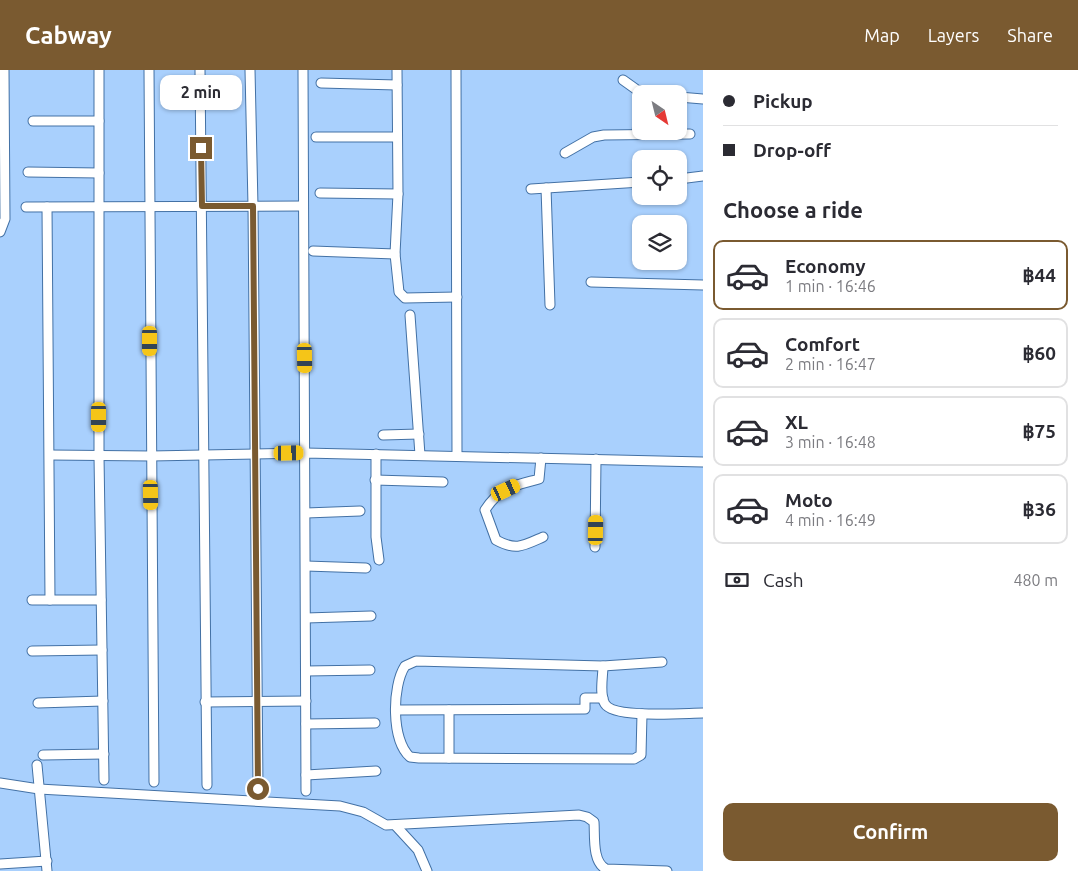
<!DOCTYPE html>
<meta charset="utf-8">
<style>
:root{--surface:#fff;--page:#f2f2f3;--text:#2b2b33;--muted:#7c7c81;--line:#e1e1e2;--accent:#7a5a30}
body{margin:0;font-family:Ubuntu,sans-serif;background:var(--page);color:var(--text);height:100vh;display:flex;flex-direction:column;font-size:19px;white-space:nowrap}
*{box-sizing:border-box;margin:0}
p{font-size:16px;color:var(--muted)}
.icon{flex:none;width:28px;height:28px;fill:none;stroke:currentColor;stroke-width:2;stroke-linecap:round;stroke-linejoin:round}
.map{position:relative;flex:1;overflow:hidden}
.sheet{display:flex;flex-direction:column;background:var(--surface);width:375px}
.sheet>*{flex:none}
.hud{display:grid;align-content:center;height:110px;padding:0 20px;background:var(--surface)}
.needle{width:32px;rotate:145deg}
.tools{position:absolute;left:632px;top:15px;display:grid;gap:10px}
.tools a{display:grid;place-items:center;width:55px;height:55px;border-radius:10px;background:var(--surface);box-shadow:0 1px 4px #0004;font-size:25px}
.end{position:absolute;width:22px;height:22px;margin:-11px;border:6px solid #7a5a30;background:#fff;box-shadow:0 0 0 2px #fff}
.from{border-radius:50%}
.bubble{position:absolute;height:35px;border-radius:10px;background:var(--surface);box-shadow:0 1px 4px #0004;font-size:16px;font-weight:700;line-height:35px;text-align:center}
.car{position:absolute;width:15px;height:30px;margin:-15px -8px;border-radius:6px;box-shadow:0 0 4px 1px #0007;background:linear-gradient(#f5c518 24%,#345 0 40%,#f5c518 0 76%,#345 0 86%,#f5c518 0)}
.hud b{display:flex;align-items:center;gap:18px;height:48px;font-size:19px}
.hud b+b{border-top:1px solid var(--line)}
.hud i{width:12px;height:12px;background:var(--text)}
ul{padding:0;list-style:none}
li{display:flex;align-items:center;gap:15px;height:70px;margin:0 10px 8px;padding:0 10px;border:2px solid var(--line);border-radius:10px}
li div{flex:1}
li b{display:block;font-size:19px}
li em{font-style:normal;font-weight:700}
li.selected{border-color:var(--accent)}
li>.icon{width:45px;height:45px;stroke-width:1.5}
h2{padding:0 20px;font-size:22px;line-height:60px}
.pay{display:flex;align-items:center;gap:12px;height:55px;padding:0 20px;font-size:19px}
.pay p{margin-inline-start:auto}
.primary-button{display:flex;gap:10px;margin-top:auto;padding:10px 20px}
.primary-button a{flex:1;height:58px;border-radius:10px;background:var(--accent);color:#fff;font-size:20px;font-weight:700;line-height:58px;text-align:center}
header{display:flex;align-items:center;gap:30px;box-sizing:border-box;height:70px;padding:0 25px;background:var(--accent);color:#fff}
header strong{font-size:24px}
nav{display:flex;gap:28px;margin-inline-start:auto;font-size:18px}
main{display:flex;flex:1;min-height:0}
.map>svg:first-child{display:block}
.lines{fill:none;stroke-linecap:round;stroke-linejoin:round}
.minor-casing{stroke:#4371a5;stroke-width:11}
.minor{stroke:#fff;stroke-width:9}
.route{stroke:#7a5a30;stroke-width:6}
</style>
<header>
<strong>Cabway</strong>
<nav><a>Map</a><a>Layers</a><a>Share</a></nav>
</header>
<main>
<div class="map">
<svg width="703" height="801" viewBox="0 0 703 801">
<rect width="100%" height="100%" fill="#a9d0fd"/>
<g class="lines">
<g class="minor-casing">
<g id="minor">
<path d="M 99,0 L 99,386 L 104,710"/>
<path d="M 149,0 L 154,712"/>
<path d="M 200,0 L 207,715"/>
<path d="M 250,0 L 253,136 L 258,719"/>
<path d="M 303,0 L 306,721"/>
<path d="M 397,0 L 398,124 L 395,184 L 399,222 L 405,228 L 457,227"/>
<path d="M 456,0 L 457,386"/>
<path d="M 623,10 L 637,20 L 655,24"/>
<path d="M 321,13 L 397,15"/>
<path d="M 679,27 L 703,29"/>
<path d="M 33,51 L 99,51"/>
<path d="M 637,64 L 640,21"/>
<path d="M 316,67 L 397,67"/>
<path d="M 565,83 L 593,67 L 604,65 L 690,64"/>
<path d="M 28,102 L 99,103"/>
<path d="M 679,109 L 703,106"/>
<path d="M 546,118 L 550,235"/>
<path d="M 531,119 L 641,112"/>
<path d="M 320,123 L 398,124"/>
<path d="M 26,137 L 303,136"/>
<path d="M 47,137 L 50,530"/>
<path d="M 0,162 L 5,149 L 4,0"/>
<path d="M 313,181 L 395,184"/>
<path d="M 591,212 L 703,215"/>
<path d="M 410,245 L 420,385"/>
<path d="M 383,365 L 419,364"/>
<path d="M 376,384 L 376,467 L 379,490"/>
<path d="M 50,385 L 151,386 L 305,383 L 703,392"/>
<path d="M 541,388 L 539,409 C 513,416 500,417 485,440 L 496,470 C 516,481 523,476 543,467"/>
<path d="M 375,410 L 443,412"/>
<path d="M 306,443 L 360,441"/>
<path d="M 595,477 L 596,389"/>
<path d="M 306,496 L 366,498"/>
<path d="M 32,530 L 101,530"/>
<path d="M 306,548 L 371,546"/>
<path d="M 32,581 L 102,580"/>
<path d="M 603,596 C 603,606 599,625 605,634 C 614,649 685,643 703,643"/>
<path d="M 306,601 L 370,600"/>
<path d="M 205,632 L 306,631"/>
<path d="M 38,633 L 103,631"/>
<path d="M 396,640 L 585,639 L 585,628 L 603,628"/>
<path d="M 642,644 L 641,685 L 634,689 L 419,688 L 410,687 C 391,670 392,616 405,596 L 416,591 L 603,596 L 662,592"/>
<path d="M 306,654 L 375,653"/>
<path d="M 43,685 L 104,684"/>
<path d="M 449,688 L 449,640"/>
<path d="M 37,695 L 47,801"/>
<path d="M 306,705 L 376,701"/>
<path d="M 0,713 L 39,719 L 340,736 L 363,742 L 386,755 L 579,745 L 587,747 L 594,752 C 595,766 592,792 606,799 L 667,801"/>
<path d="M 395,755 L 418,780 L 427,801"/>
<path d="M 0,794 L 47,791"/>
</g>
</g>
<use href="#minor" class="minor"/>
</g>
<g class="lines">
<path class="route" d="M 201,78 L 202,136 L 253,136 L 258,719"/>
</g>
</svg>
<div class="tools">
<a><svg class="needle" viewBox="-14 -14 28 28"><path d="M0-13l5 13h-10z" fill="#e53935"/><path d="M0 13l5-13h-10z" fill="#7c7c81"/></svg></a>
<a><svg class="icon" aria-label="locate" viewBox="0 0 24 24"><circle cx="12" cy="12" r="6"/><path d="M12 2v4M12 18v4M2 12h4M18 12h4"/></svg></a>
<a><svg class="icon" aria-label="layers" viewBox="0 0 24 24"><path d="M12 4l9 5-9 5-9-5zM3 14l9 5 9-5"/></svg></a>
</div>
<i class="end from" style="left:258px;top:719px"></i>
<i class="end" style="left:201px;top:78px"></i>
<div class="bubble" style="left:160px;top:5px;width:82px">2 min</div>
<i class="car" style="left:150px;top:271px;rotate:180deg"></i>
<i class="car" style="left:305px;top:288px;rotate:179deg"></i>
<i class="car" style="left:99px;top:347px;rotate:180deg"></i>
<i class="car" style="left:289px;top:383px;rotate:89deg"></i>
<i class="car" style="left:506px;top:420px;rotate:65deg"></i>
<i class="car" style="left:151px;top:425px;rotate:179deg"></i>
<i class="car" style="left:596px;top:460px;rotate:1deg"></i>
</div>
<section class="sheet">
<div class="hud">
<b><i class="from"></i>Pickup</b>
<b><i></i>Drop-off</b>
</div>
<h2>Choose a ride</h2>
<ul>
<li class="selected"><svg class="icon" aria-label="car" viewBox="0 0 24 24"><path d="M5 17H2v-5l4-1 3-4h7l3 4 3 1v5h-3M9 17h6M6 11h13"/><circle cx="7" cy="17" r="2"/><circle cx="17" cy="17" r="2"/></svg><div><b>Economy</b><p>1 min · 16:46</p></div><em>฿44</em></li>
<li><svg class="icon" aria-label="car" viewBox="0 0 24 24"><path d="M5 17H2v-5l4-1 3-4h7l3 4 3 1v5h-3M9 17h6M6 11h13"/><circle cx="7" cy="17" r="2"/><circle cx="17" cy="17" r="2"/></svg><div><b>Comfort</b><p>2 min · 16:47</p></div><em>฿60</em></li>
<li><svg class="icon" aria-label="car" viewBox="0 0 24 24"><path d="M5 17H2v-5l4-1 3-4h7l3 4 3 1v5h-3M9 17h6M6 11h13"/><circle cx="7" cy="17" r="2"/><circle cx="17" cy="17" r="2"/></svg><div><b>XL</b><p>3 min · 16:48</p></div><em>฿75</em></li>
<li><svg class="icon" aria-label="car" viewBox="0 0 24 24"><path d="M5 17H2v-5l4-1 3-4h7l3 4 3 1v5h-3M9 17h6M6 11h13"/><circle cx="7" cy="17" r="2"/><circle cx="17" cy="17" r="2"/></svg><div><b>Moto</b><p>4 min · 16:49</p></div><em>฿36</em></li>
</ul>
<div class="pay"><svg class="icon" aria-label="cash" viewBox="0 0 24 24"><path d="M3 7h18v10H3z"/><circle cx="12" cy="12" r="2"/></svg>Cash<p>480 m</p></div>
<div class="primary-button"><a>Confirm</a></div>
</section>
</main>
